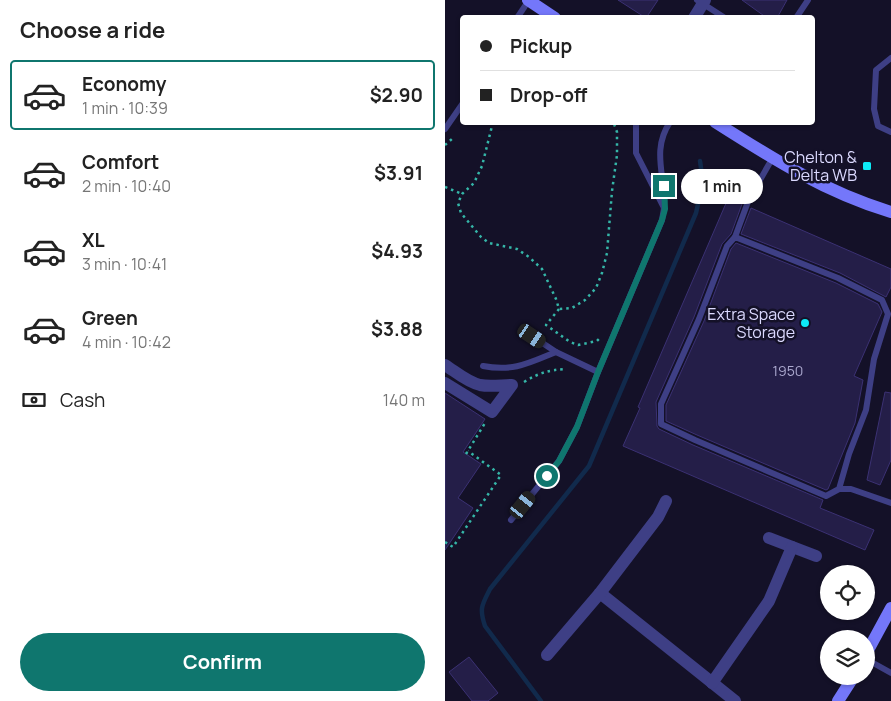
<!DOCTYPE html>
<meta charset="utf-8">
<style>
:root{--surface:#fff;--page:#f6f6f6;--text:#222;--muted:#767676;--line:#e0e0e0;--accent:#0f766e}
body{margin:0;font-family:Manrope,sans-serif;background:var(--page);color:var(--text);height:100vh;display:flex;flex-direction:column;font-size:19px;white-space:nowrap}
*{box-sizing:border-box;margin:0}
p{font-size:16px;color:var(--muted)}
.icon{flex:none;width:28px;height:28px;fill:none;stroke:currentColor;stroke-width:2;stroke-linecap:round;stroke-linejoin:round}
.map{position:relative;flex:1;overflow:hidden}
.drawer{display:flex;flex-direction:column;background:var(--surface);width:445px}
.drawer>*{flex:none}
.top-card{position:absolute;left:15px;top:15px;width:355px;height:110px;border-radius:5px;box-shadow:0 1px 4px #0004;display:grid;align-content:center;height:110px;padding:0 20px;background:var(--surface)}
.buttons{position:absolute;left:375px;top:565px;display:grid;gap:10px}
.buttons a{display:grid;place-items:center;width:55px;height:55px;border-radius:50%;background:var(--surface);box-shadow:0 1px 4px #0004;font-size:25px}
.end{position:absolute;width:22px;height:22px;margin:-11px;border:6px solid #0f766e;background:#fff;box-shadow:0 0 0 2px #fff}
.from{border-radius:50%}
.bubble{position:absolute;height:35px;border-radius:18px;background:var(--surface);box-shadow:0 1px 4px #0004;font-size:16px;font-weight:700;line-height:35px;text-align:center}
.car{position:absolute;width:15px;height:30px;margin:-15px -8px;border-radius:6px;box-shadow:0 0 4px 1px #0007;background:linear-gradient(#222 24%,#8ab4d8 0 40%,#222 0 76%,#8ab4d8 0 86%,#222 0)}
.top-card b{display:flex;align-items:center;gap:18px;height:48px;font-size:19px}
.top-card b+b{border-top:1px solid var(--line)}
.top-card i{width:12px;height:12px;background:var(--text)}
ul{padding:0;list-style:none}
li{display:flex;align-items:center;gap:15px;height:70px;margin:0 10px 8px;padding:0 10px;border:2px solid transparent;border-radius:5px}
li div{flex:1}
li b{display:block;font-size:19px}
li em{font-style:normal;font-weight:700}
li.on{border-color:var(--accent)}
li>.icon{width:45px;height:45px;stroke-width:1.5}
h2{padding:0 20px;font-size:22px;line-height:60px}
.pay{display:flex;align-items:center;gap:12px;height:55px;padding:0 20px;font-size:19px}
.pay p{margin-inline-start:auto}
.button{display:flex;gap:10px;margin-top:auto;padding:10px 20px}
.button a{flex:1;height:58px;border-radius:30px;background:var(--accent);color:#fff;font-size:20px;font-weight:700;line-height:58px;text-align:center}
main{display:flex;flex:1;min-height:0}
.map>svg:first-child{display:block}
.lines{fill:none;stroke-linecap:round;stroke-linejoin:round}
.stream{stroke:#112a4c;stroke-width:4.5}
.building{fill:#241e48;stroke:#3b3173}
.path{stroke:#35b6a8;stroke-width:2.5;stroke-dasharray:2.5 4;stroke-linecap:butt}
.lane{stroke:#3e3f85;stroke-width:6}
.street{stroke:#3e3f85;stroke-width:12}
.secondary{stroke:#7477fa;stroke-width:12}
.route{stroke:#0f766e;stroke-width:6}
.poi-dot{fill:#0deaf6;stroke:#141128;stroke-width:2}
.labels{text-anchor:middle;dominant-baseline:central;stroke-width:5;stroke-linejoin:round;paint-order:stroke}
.number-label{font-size:14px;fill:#adaad0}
.poi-label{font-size:16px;fill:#dbd9fe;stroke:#141128;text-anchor:end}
</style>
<main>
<section class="drawer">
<h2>Choose a ride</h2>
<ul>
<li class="on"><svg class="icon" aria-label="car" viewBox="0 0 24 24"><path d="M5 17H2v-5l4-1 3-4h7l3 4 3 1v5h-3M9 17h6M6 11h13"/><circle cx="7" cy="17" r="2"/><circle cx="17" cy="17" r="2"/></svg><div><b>Economy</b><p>1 min · 10:39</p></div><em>$2.90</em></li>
<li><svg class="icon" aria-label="car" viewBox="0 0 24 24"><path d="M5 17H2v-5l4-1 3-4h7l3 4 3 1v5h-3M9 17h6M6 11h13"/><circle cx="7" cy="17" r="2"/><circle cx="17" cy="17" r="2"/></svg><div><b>Comfort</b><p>2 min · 10:40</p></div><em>$3.91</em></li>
<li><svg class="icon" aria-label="car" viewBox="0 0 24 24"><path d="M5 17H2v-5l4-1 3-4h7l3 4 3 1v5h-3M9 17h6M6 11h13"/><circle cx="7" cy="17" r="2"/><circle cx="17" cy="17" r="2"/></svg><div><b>XL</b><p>3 min · 10:41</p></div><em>$4.93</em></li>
<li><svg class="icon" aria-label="car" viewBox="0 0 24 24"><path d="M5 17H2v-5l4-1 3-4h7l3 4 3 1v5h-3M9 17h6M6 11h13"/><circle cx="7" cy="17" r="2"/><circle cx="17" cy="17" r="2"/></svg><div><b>Green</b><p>4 min · 10:42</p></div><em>$3.88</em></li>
</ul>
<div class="pay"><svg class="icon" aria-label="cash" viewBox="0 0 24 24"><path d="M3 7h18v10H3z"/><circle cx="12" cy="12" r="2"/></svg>Cash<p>140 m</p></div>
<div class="button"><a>Confirm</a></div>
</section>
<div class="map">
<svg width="446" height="701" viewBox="0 0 446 701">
<rect width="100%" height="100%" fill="#141128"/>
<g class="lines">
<path class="stream" d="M 96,701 L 40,626 C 34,608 37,605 45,589 L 144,466 L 251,213 L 258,182 L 255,161"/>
</g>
<g class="building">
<path d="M 173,0 L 213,0 L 201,18 Z"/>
<path d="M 297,0 L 342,0 L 332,18 L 322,18 Z"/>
<path d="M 285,194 L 298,199 L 296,203 L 297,204 L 286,234 L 277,244 L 249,317 L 211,402 L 212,426 L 214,429 L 248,445 L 378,500 L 375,508 L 429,530 L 420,550 L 178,446 L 195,408 L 193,407 Z"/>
<path d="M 306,208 L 446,269 L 446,287 L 441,297 L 395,273 L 296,234 Z"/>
<path d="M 291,243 L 391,283 L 433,304 L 437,312 L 409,376 L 418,380 L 410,423 L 383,489 L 381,490 L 252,435 L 221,421 L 221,405 L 259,321 L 286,249 Z"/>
<path d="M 440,392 L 446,393 L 446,460 L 435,485 L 422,480 Z"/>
<path d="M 0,393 L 40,419 L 18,452 L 36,464 L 13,498 L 28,508 L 0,550 Z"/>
<path d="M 24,657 L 53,693 L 43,701 L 27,701 L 4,672 Z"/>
</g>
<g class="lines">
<g class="path">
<path d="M 48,122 L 37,166 L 29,183 L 17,194 L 13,203 L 16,213 L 36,237 L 44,243 L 72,249 L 84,257 L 97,269 L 111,299 L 114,309 L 127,308 L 140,300 L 151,288 L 157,273 L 162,253 L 167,191 L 172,155 L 172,132 L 169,124 L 167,122"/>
<path d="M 0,145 L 8,138"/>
<path d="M 0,187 L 17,194"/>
<path d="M 114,309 L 101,325 L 125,342 L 133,345 L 152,341 L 155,338"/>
<path d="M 79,382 C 94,373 103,370 121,369"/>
<path d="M 21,454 L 40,423"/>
<path d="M 0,542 L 8,547 L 56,475 L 23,451"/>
</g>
<g class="lane">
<path d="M 252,0 L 280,18"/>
<path d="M 72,18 L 84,0"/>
<path d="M 351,18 L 363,0"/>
<path d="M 446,58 L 431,70 L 429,109 L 433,126 L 446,132"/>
<path d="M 192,122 L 191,125 L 191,153 L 218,206"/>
<path d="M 0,129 L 18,103"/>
<path d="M 290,237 L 304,199 L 327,159"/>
<path d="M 87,336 L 111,352"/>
<path d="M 38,366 C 68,372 84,363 111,352 L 153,372"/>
<path d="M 394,489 L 404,454 L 421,410 L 429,359 L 443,314 L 437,300 L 393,278 L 290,237 L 282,246 L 254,319 L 216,404 L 216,424 L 250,440 L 381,496 L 394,489 L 406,489 L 446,503"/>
<path d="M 66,520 L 114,461 L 132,427 L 153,372 L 217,220 C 226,184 203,155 225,122"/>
<path d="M 421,659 L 446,673"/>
</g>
<g class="street">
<path d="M 249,18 L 260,0"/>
<path d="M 0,365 C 11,372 22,382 35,385 C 45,387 57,385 67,385 L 47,412 L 0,383"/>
<path d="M 324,538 L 371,556"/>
<path d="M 155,593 L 290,701"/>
<path d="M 102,655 L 155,593 L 213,517 L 221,501"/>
<path d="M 267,683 L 324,601 L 347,547"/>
</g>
<g class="secondary">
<path d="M 83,0 L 110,18"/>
<path d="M 270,122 C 328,159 380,192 446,212"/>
<path d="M 421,654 L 446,608"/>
<path d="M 393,701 L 409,676"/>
</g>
</g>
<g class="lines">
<path class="route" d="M 102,476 L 114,461 L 132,427 L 153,372 L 217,220 L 220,209 L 219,186"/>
</g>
<g class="poi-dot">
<rect x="417" y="161" width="10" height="10" rx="2.5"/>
<circle cx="360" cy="323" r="5"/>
</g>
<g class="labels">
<g class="number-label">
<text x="343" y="370">1950</text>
</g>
<g class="poi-label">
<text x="412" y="157">Chelton &amp;<tspan x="412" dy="18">Delta WB</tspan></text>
<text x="350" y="314">Extra Space<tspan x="350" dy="18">Storage</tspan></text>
</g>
</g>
</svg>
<div class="buttons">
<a><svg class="icon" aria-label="locate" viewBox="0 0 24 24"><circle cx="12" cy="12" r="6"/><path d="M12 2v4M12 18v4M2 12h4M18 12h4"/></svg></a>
<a><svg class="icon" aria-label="layers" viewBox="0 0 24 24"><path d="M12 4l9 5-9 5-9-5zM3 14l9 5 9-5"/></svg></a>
</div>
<i class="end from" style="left:102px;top:476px"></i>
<i class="end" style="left:219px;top:186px"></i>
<div class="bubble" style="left:236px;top:169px;width:82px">1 min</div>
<i class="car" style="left:87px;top:336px;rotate:124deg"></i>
<i class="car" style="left:78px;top:505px;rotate:39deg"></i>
<div class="top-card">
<b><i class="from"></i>Pickup</b>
<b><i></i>Drop-off</b>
</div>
</div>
</main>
